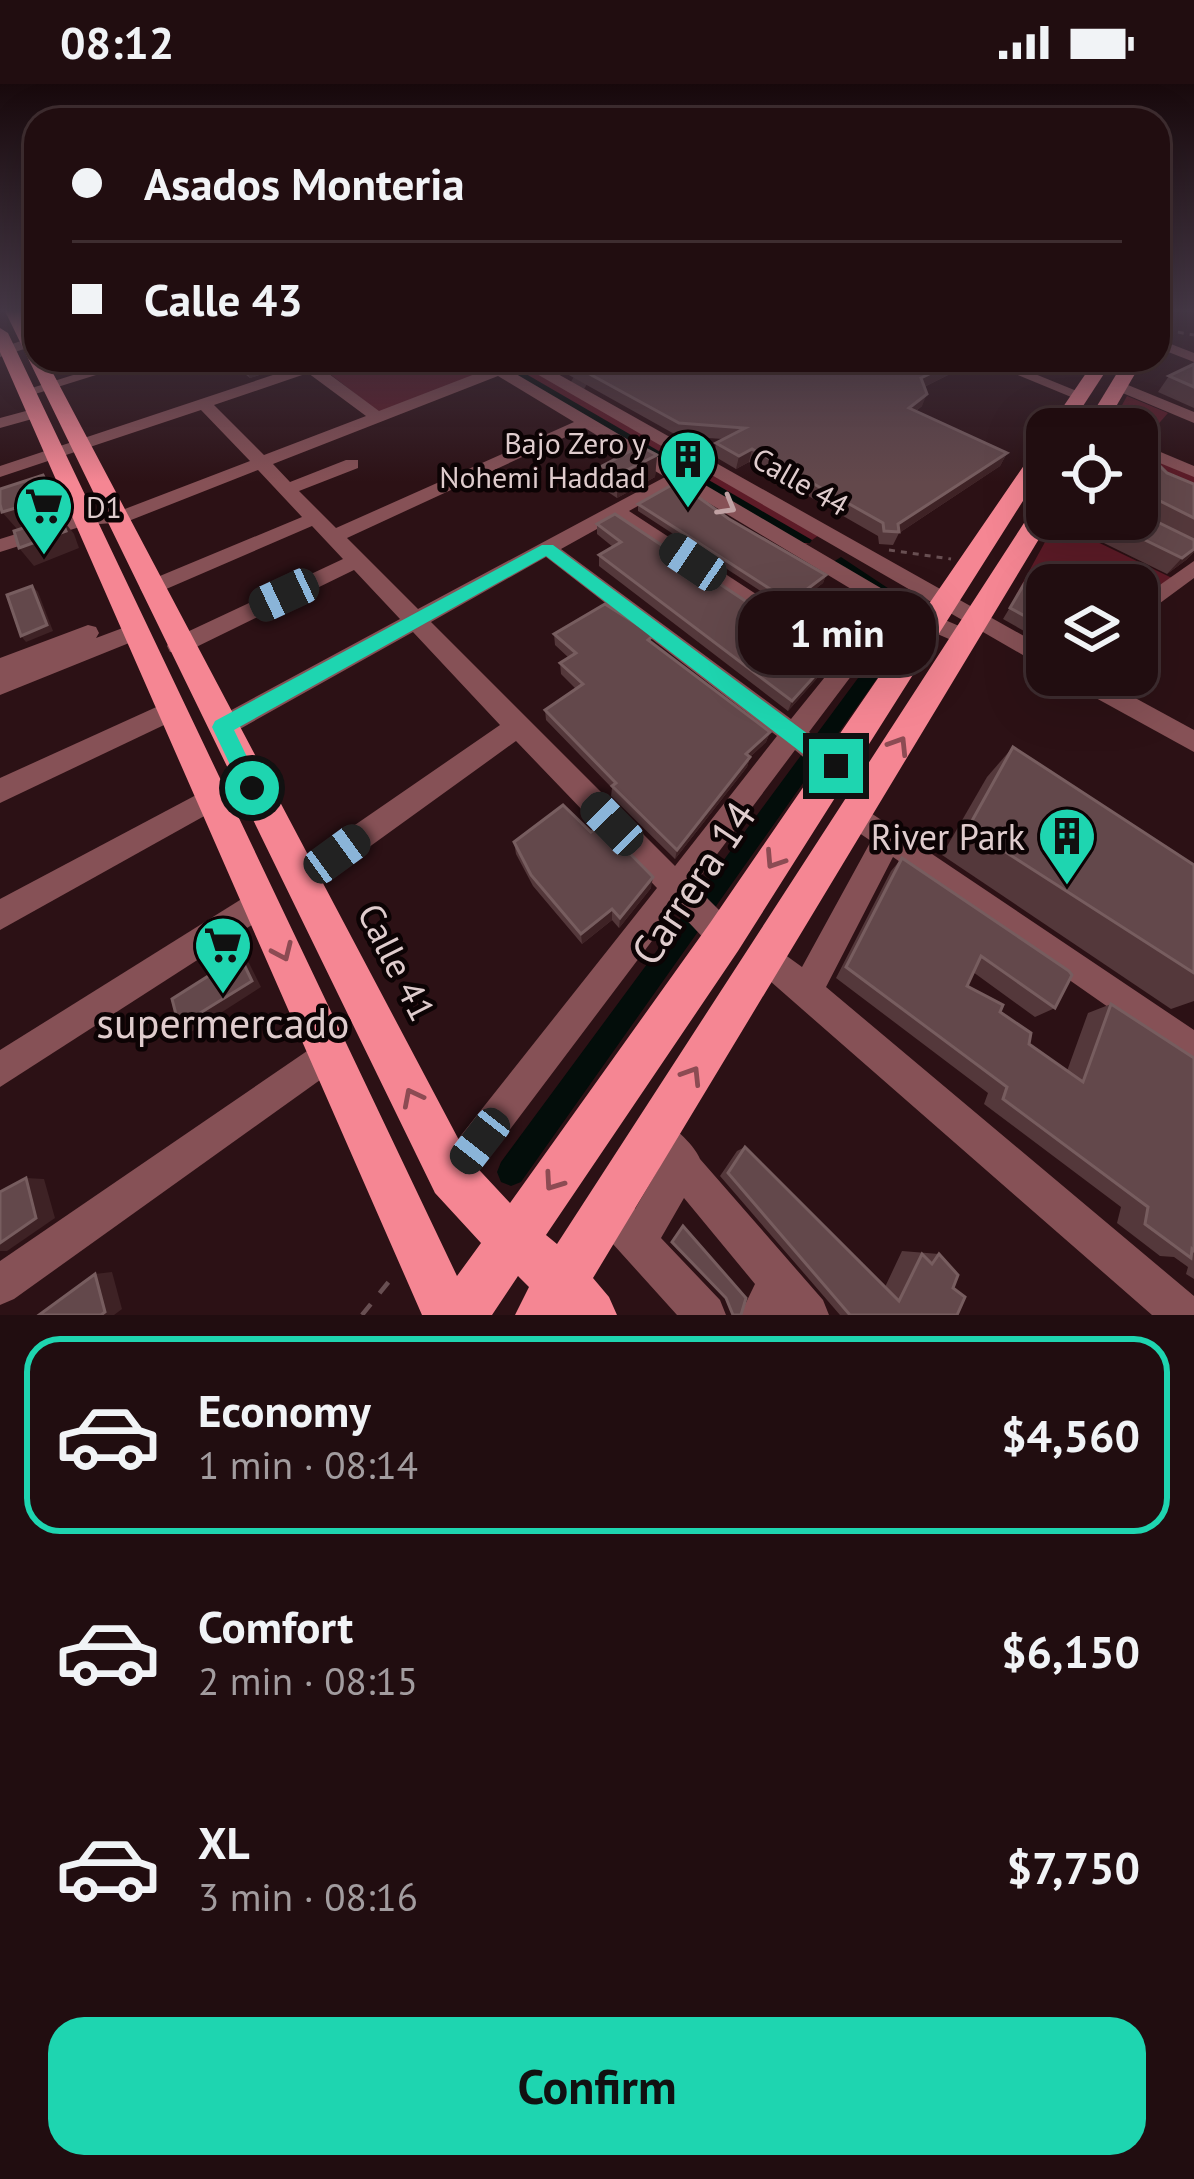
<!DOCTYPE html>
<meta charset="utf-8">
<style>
:root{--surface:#210d10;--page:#2d1b1e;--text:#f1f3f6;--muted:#a29c9f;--line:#3e2d30;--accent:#1ed5b0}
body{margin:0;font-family:"PT Sans",sans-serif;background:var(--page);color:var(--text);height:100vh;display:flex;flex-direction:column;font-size:45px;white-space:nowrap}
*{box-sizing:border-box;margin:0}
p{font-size:39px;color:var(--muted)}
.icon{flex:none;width:66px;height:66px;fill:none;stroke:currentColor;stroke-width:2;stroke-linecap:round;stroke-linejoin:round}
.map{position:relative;height:1231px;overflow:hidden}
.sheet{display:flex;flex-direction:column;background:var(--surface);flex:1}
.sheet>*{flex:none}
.top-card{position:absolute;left:24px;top:24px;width:1146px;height:264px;border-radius:36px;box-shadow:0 12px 48px #0002,0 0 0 3px var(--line);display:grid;align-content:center;height:264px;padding:0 48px;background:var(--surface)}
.buttons{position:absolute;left:1026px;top:324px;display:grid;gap:24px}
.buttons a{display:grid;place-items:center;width:132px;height:132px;border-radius:24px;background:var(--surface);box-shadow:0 12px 48px #0002,0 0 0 3px var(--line);font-size:60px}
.end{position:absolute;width:54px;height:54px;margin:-27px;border:15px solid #1ed5b0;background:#111;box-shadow:0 0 0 6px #111}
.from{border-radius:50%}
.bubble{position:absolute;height:84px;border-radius:36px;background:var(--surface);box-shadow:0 12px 48px #0002,0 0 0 3px var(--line);font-size:39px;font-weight:800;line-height:84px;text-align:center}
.car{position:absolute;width:36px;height:72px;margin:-36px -18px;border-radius:15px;box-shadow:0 0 9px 3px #0007;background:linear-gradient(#222 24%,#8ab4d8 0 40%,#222 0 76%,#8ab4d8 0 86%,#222 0)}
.top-card b{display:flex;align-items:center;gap:42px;height:114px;font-size:45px}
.top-card b+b{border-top:3px solid var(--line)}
.top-card i{width:30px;height:30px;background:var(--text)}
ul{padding:21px 0 0;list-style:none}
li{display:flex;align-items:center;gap:36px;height:198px;margin:0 24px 18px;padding:0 24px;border:6px solid transparent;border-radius:36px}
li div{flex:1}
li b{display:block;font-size:45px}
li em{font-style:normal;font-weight:800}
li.active{border-color:var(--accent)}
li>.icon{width:108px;height:108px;stroke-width:1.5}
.cta{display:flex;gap:24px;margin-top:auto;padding:24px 48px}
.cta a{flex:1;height:138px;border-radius:36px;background:var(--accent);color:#111;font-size:48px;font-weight:800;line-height:138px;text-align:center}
.status{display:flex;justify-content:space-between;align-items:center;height:84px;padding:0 60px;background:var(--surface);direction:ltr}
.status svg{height:33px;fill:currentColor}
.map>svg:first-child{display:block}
.green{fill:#5d1b27}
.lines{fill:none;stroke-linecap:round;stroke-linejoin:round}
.canal{fill:#030d0a;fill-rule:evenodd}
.minor-tunnel{stroke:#472d31;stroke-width:15;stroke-dasharray:15 8;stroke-linecap:butt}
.path-far1{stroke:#684f52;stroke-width:3;stroke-dasharray:6 6;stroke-linecap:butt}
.path{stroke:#684f52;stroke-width:4.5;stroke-dasharray:14 14;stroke-linecap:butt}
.minor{fill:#865156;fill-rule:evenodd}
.major{fill:#f58693;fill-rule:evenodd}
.wall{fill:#54383b}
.shaded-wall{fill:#3e2225}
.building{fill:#63484b;stroke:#775d5f;stroke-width:3}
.oneway{stroke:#c0a1a3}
.oneway2{stroke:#8c4b53}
.route{fill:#1ed5b0}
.labels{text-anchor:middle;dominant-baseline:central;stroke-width:9;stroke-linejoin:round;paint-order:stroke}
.far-poi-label{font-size:30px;fill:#dfcccd;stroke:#0c0304;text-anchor:end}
.far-street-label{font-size:30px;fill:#dfcccd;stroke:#0c0304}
.poi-label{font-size:36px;fill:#dfcccd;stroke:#0c0304;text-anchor:end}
.street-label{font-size:36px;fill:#dfcccd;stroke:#0c0304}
.near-street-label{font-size:42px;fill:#dfcccd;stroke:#0c0304}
.near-poi-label{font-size:42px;fill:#dfcccd;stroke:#0c0304}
</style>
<div class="status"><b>08:12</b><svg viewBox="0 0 49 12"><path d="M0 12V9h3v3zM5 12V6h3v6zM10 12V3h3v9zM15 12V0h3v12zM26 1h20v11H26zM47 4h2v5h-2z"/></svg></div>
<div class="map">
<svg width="1194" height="1231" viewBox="0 0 1194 1231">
<rect width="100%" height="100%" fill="#2c1115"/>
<g class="green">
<path d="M 343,276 L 472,276 L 490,288 L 380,329 L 321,283 Z"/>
<path d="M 525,282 L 819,451 L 805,461 L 510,288 Z"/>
<path d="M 1127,312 L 1168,329 L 1138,363 L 1194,389 L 1194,412 L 1149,390 L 1137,398 L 1137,345 L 1109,345 Z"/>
<path d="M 1056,438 L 1172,494 L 1137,525 L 1137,501 L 1047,501 L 1047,528 L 1016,511 Z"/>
</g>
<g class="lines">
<g class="canal">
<path d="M 489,276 L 502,276 L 812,456 L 810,459 L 800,459 Z"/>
<path d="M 841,473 L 924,528 L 521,1098 L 511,1102 L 501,1098 L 497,1088 L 501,1078 L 906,529 L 836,482 L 833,478 Z"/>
</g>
<path class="minor-tunnel" d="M 572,296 L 591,307"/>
<g class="path-far1">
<path d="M 1166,246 L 1194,251"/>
<path d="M 889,466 L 951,475"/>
</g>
<path class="path" d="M 362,1231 L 395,1190"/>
<g class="minor">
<path d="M 36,252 L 36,261 L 0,273 L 0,264 Z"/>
<path d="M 1158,255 L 1194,269 L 1194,278 L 1158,264 Z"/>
<path d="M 121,276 L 144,276 L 32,311 L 19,308 Z"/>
<path d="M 296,276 L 339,276 L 321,284 L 379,327 L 488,285 L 475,276 L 492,276 L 500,281 L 533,276 L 1047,565 L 1047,585 L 523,282 L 511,287 L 908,520 L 973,548 L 976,554 L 965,562 L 903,535 L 855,587 L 809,648 L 845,675 L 849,683 L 845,691 C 826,698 810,678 795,666 L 694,801 L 735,842 L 739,853 L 735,864 L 724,868 L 713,864 L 676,825 L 465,1105 L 452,1111 L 439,1105 L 433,1092 L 439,1079 L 657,804 L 516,657 L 311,805 L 301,809 L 291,805 L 286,795 L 291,785 L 500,641 L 413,548 L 231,650 L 213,650 L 210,643 L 213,636 L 400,535 L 354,486 L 186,568 L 170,568 L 167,562 L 170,556 L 343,475 L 312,442 L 157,509 L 143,509 L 140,504 L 143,499 L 302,433 L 258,386 L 126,438 L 86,441 L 0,468 L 0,455 L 84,429 L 117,428 L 250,377 L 201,326 L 0,393 L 0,382 L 300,282 ZM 308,289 L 366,332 L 264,371 L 214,321 ZM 498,292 L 574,338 L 336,444 L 299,407 L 358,384 L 358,376 L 346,376 L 290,398 L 273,380 ZM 585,344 L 665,393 L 418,525 L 347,454 ZM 677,400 L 886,526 L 845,568 L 629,427 ZM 615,435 L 833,583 L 791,635 L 561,465 ZM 546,473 L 777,652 L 675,782 L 431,538 Z"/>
<path d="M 981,276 L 1001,276 L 1089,312 L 1076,315 Z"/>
<path d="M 1031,276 L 1054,276 L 1073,284 L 1066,288 Z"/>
<path d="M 1113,299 L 1123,299 L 1194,328 L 1194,339 L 1113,305 Z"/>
<path d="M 37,324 L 43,326 L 43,332 L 0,344 L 0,334 Z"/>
<path d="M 1151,364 L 1194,382 L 1194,393 L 1145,373 L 1143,369 Z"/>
<path d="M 1194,477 L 1194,494 L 1137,536 L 1137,517 Z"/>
<path d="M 136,539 L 144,541 L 147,547 L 144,553 L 0,611 L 0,592 L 6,590 L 0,592 L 0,574 L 88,541 L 96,543 L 99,549 L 96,554 Z"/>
<path d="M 1061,591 L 1093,591 L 1194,646 L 1194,668 L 1065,597 Z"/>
<path d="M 174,615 L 183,618 L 186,625 L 183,632 L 0,719 L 0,694 Z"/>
<path d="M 215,701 L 224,705 L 228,713 L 224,721 L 0,846 L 0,815 Z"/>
<path d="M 856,719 L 1194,946 L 1194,983 L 893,773 L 826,903 L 1194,1212 L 1194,1231 L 1152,1231 L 755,884 L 750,873 L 755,862 L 766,857 L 802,883 L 871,757 L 846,740 L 842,731 L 846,722 Z"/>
<path d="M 261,803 L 272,808 L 276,818 L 272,828 L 0,1003 L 0,966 Z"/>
<path d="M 329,952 L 341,957 L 346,969 L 341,981 L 14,1215 L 0,1221 L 0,1177 Z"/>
<path d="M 654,1032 C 670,1038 694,1060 700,1075 L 823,1216 L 829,1231 L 740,1231 L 755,1200 L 684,1114 L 661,1154 L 720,1216 L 726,1231 L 677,1231 L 594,1139 L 589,1125 L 594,1111 L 608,1106 L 622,1111 L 635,1125 L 659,1084 L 636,1050 L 641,1037 Z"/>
</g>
<g class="major">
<path d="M 4,225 L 20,225 L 36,256 L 36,276 L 46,276 L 469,1075 L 510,1119 L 710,839 L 1040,358 L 1047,356 L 1047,379 L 738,867 L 546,1151 L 557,1160 L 1035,422 L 1047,415 L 1047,435 L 1051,435 L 593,1194 L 609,1213 L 617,1231 L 515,1231 L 529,1203 L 518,1192 L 492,1231 L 422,1231 L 0,268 L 0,244 L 8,249 L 457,1192 L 481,1159 L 435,1109 Z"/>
<path d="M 1158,225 L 1172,225 L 1158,241 Z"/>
<path d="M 1095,276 L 1113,276 L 1068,345 L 1048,345 Z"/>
<path d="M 1125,276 L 1143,276 L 1103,345 L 1083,345 Z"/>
</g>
</g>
<g class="wall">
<path d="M 227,276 L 294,276 L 293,280 L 250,294 Z"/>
<path d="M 542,276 L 973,276 L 972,279 L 924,303 L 922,322 L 916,327 L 1007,369 L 1000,382 L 899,449 L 893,461 L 879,460 L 878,452 L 749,378 L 736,385 L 714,372 L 716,359 L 723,355 L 678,352 Z"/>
<path d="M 1194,280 L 1194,324 L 1158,308 L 1169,292 Z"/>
<path d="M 657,371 L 655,393 L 617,414 L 602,404 L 602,382 Z"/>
<path d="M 1167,389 L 1194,400 L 1194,468 L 1186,476 L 1167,490 L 1057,436 L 1137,435 L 1137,399 Z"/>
<path d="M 638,420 L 729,435 L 826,491 L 823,499 L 810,509 L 856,539 L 853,547 L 842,560 L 638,427 Z"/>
<path d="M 597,440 L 831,574 L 826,584 L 788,627 L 599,482 L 599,471 L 613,463 L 597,450 Z"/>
<path d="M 1024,500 L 1047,513 L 1047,560 L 1003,535 Z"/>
<path d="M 554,550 L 653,560 L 770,648 L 766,658 L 750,673 L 747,683 L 675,775 L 611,712 L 612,704 L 546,636 L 545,626 L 576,605 L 561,590 L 560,579 L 569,574 L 555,561 Z"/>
<path d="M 1013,663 L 1194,781 L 1194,917 L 1171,925 L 942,771 L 987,693 Z"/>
<path d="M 514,758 L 651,804 L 619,844 L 612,836 L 582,860 L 533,802 L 516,770 Z"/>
<path d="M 902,774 L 1055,924 L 1035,933 L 973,888 L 967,902 L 1000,928 L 1029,960 L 1067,987 L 1088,929 L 1111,920 L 1194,974 L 1194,1195 L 1186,1190 L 1188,1183 L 1174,1173 L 1160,1172 L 1117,1139 L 1121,1123 L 984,1020 L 988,1009 L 836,894 L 891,787 Z"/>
<path d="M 745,1063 L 885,1203 L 902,1167 L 939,1170 L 953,1204 L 957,1231 L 840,1231 L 720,1092 L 737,1067 Z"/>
</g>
<g class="shaded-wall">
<path d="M 251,276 L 294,276 L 293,280 L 250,294 L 243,278 Z"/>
<path d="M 958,276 L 973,276 L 972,279 L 916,307 L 921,294 Z"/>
<path d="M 927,310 L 922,322 L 904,336 L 909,324 Z"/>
<path d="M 752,365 L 749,378 L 736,385 L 739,372 Z"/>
<path d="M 1007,369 L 1000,382 L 899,449 L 898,440 Z"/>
<path d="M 657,371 L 655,393 L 617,414 L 617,391 Z"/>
<path d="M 43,391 L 56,408 L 66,430 L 17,445 L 2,428 Z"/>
<path d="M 60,432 L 74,450 L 79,464 L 34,482 L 19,464 Z"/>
<path d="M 1194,465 L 1194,468 L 1186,476 L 1167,490 L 1182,474 Z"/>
<path d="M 826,491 L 823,499 L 804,514 L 806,506 Z"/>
<path d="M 32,502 L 38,508 L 53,547 L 26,558 L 21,552 Z"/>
<path d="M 831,574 L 826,584 L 788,627 L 792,617 Z"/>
<path d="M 770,648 L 766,658 L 750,673 L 747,683 L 675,775 L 677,766 L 746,670 Z"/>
<path d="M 653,793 L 651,804 L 619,844 L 620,834 Z"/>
<path d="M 612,825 L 612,836 L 582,860 L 581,850 Z"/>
<path d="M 240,872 L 249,879 L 261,903 L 191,948 L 179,942 Z"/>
<path d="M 26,1094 L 44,1095 L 55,1134 L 7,1167 L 0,1167 L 0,1159 Z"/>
<path d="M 112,1188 L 122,1225 L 114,1231 L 101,1231 L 95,1190 Z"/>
</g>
<g class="building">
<path d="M 27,225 L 36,225 L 36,234 L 29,236 Z"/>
<path d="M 564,276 L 958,276 L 921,294 L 927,310 L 909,324 L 1007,369 L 898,440 L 899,448 L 884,447 L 883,439 L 752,365 L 739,372 L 716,359 L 745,344 L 679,339 Z"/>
<path d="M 1194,280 L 1194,303 L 1169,292 Z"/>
<path d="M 640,362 L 657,371 L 617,391 L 602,382 Z"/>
<path d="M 1158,380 L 1167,389 L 1194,400 L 1194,434 L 1152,413 L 1137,414 L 1137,399 Z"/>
<path d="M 43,391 L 53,413 L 2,428 L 0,420 L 0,405 Z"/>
<path d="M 677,398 L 729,435 L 826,491 L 806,506 L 856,539 L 845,553 L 638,420 Z"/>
<path d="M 1137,428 L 1194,456 L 1194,465 L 1182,474 L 1102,435 L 1137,435 Z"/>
<path d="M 615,430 L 831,574 L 792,617 L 599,471 L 621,458 L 597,440 Z"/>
<path d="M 60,432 L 66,447 L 19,464 L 14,447 Z"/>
<path d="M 1024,500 L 1047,513 L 1047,544 L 1010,524 Z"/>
<path d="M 32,502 L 47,541 L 21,552 L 7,511 Z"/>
<path d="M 605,520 L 654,551 L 648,556 L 770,648 L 746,670 L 750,673 L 677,766 L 612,702 L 616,699 L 545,626 L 583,600 L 560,579 L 576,569 L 554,550 Z"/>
<path d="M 1013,663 L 1194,781 L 1194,889 L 968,744 Z"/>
<path d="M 563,721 L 591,748 L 602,741 L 653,793 L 620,834 L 612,825 L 581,850 L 531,791 L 514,758 Z"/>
<path d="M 902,774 L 1069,887 L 1072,891 L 1055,924 L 981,872 L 967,902 L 1003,921 L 1000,928 L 1031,949 L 1029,960 L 1083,998 L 1111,920 L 1194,974 L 1194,1167 L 1192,1165 L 1191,1174 L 1145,1140 L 1148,1123 L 1003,1015 L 1007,1003 L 846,883 Z"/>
<path d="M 240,872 L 252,897 L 179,942 L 172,915 Z"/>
<path d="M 745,1063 L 899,1217 L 922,1170 L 932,1180 L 939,1170 L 958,1191 L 953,1204 L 965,1213 L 957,1231 L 850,1231 L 728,1089 Z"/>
<path d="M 26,1094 L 36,1134 L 0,1159 L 0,1108 Z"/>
<path d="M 683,1142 L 746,1214 L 741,1231 L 733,1231 L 726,1214 L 672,1158 Z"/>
<path d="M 95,1190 L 105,1228 L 101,1231 L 39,1231 Z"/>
</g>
<defs><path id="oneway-chevron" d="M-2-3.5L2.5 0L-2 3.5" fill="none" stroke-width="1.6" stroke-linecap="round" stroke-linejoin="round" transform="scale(3)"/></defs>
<use class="oneway" href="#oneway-chevron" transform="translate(727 422) rotate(30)"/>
<g class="oneway2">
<use href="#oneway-chevron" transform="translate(899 661) rotate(-58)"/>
<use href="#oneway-chevron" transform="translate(774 776) rotate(123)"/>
<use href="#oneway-chevron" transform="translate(283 868) rotate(66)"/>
<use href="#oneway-chevron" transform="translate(692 991) rotate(-58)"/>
<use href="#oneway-chevron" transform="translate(412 1013) rotate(-117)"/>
<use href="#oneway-chevron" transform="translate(553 1098) rotate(125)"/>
</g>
<linearGradient id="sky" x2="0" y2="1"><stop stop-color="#18090c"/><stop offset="0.57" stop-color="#453846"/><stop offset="1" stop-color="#453846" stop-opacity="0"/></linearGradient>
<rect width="1194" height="398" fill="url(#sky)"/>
<path class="route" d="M 542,461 L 553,461 L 843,676 L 843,689 L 828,689 L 546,472 L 234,646 L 262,704 L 252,713 L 244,710 L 212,643 L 215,637 Z"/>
<defs>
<g id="building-pin" transform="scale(3)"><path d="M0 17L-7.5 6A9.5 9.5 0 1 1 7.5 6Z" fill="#1ed5b0" stroke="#0c0304"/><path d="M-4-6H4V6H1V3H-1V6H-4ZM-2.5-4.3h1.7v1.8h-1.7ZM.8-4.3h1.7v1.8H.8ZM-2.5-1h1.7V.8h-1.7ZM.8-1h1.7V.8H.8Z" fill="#111"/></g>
<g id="supermarket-pin" transform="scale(3)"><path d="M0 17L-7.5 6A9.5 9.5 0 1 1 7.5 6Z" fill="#1ed5b0" stroke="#0c0304"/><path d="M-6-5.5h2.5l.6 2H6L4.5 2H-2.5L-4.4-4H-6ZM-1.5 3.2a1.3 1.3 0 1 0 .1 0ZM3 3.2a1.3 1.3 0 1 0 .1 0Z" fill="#111"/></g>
</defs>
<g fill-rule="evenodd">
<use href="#building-pin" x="688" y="375"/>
<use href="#supermarket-pin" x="44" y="422"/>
<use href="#building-pin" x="1067" y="752"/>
<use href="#supermarket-pin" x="223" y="861"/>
</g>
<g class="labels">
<g class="far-poi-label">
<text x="646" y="358">Bajo Zero y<tspan x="646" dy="34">Nohemi Haddad</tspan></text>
<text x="86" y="422" text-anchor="start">D1</text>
</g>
<g class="far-street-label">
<text transform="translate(801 397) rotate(30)">Calle 44</text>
</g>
<g class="poi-label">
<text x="1025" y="752">River Park</text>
</g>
<g class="street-label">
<text transform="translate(397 878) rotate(63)">Calle 41</text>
</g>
<g class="near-street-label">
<text transform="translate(693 799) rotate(-56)">Carrera 14</text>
</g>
<g class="near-poi-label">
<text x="223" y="938">supermercado</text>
</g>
</g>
</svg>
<div class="buttons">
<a><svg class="icon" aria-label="locate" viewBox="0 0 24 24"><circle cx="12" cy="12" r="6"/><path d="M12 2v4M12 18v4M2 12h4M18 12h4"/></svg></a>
<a><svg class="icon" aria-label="layers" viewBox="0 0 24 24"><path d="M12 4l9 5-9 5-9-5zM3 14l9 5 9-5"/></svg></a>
</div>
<i class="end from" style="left:252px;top:704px"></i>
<i class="end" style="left:836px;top:682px"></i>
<div class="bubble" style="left:738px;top:507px;width:198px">1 min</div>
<i class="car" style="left:693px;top:478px;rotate:304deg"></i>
<i class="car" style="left:284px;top:511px;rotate:245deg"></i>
<i class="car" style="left:612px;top:740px;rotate:316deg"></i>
<i class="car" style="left:337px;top:770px;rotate:54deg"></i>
<i class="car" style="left:480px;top:1057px;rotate:218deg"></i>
<div class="top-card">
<b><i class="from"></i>Asados Monteria</b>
<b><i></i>Calle 43</b>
</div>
</div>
<section class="sheet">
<ul>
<li class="active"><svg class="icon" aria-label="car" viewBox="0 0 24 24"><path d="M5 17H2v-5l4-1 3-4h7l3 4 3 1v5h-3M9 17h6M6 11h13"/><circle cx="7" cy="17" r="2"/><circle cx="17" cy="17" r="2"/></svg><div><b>Economy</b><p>1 min · 08:14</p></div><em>$4,560</em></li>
<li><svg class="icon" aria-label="car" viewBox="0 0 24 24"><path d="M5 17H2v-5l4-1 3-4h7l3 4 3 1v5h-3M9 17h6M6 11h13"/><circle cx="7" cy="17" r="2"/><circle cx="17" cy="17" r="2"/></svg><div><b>Comfort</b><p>2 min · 08:15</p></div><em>$6,150</em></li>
<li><svg class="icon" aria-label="car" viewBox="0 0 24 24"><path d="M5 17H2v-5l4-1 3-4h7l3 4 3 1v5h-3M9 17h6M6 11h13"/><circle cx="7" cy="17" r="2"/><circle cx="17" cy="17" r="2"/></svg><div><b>XL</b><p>3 min · 08:16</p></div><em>$7,750</em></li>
</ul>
<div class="cta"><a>Confirm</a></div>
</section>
